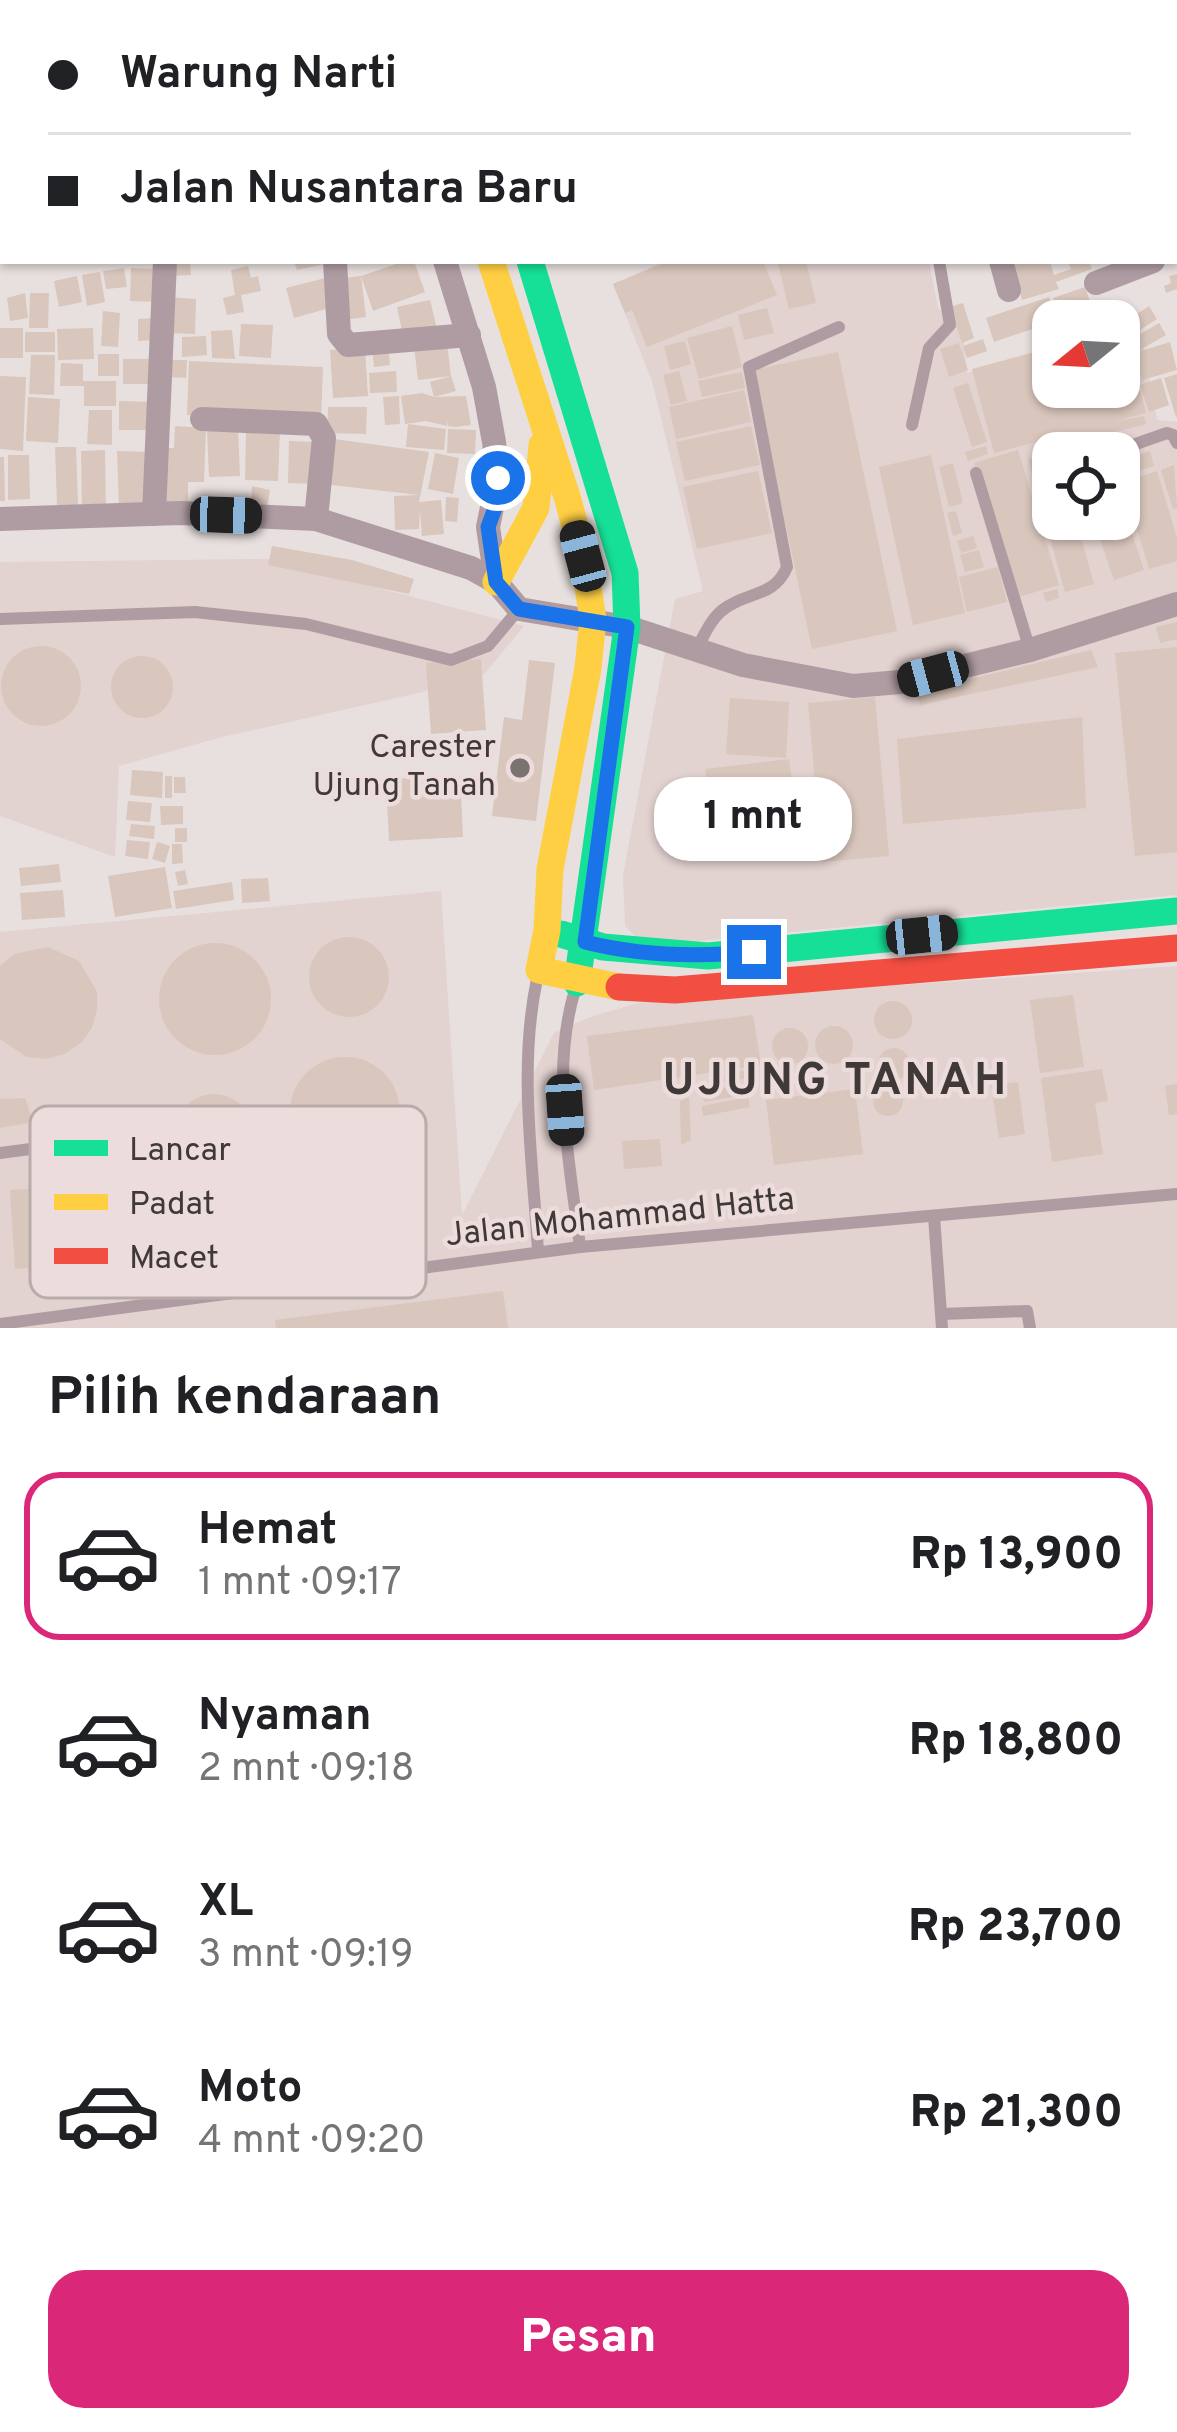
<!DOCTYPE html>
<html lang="id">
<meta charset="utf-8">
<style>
:root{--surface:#fff;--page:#f2f2f2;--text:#202124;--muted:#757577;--line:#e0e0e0;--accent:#db2777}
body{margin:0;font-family:Overpass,sans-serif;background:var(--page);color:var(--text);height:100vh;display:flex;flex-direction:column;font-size:45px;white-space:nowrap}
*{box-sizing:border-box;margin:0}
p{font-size:39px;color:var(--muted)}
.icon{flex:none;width:66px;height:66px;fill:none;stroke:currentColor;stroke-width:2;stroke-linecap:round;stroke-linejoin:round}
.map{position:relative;height:1328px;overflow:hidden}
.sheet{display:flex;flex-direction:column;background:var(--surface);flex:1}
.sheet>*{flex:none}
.top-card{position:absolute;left:0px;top:0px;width:1179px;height:264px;box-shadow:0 3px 9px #0004;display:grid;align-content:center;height:264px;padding:0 48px;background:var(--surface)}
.needle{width:78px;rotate:252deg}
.tools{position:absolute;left:1032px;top:300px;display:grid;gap:24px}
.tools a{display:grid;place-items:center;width:108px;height:108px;border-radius:24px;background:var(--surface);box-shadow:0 3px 9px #0004;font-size:60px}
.end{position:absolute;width:54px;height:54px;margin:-27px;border:15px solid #1a73e8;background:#fff;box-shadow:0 0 0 6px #fff}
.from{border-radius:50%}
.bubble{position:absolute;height:84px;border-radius:36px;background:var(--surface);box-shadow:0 3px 9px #0004;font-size:39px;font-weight:800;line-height:84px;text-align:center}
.car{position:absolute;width:36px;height:72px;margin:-36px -18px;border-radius:15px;box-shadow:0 0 9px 3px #0007;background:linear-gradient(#222 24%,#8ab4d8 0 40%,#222 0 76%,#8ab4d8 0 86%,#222 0)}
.top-card b{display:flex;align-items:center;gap:42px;height:114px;font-size:45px}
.top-card b+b{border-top:3px solid var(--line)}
.top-card i{width:30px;height:30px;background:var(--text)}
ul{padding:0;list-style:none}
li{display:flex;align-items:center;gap:36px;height:168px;margin:0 24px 18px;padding:0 24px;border:6px solid transparent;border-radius:36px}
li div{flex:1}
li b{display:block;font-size:45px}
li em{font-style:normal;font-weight:800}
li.current{border-color:var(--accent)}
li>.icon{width:108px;height:108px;stroke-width:1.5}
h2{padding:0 48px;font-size:54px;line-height:144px}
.primary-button{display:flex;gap:24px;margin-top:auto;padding:24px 48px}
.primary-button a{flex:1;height:138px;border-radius:36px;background:var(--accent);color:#fff;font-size:48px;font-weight:800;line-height:138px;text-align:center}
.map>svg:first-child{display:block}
.built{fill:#e2d2d0;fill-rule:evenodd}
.building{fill:#d9c6bc}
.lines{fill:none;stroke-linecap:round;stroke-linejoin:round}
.lane{stroke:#af9ca3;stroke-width:12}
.street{stroke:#af9ca3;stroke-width:24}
.fast{stroke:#16e098;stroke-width:27}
.slow{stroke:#ffcf43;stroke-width:27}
.jam{stroke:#f24e42;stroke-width:27}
.route{stroke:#1a73e8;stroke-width:15}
.poi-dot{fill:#7a7372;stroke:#ecdcdb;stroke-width:4.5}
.labels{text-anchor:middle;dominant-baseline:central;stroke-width:9;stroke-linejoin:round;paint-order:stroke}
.poi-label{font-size:33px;fill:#3f3938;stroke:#ecdcdb;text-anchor:end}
.street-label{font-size:33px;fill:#3f3938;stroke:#ecdcdb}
.district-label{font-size:45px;font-weight:bold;letter-spacing:3px;fill:#3f3938;stroke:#ecdcdb}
.key{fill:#ecdcdb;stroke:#b8abaa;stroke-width:3}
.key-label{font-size:33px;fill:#3f3938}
</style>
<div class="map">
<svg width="1177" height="1328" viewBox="0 0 1177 1328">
<rect width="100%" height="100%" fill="#e8e0df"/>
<g class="built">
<path d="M 665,261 L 929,261 L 938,308 L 963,332 L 967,373 L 1053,350 L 1053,387 L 1119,387 L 1119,332 L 1140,327 L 1157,420 L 1177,422 L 1177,895 L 657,945 L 638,939 L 625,926 L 623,875 L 675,599 L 703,591 L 652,381 L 613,284 ZM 1053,453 L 1119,453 L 1119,519 L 1053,519 Z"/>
<path d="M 267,559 L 524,626 L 480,679 L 218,738 L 119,766 L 115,857 L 0,816 L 0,562 Z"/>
<path d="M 441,891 L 462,1215 L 554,1033 L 590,1017 L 638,1003 L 1177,966 L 1177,1328 L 0,1328 L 0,932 Z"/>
</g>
<g class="building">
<path d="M 294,261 L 329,261 L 329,263 L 297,270 Z"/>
<path d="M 405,261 L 414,261 L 425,292 L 373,311 L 361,276 Z"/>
<path d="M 670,261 L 763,261 L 777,295 L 647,347 L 632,310 L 625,313 L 613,284 Z"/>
<path d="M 806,261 L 816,303 L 789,309 L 778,263 Z"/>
<path d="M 1010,261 L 1050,261 L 1054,275 L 1071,269 L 1069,264 L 1079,261 L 1089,261 L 1092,269 L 1056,282 L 1059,289 L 1022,300 Z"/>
<path d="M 190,263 L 191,275 L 169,276 L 168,264 Z"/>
<path d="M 248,266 L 251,278 L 258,276 L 261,291 L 241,295 L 244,312 L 227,315 L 223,298 L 235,295 L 231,270 Z"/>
<path d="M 124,268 L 127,287 L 106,289 L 103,271 Z"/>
<path d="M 131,268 L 158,269 L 158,302 L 130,301 Z"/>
<path d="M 100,272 L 105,302 L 87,306 L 82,275 Z"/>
<path d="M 1177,274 L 1177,289 L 1166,293 L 1164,286 L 1171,283 L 1169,276 Z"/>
<path d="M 77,276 L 82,302 L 59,307 L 54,281 Z"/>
<path d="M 361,276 L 366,317 L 342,320 L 337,279 Z"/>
<path d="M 329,277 L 337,306 L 294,318 L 286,288 Z"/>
<path d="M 1085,287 L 1093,310 L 1061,321 L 1053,298 Z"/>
<path d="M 25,293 L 28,318 L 10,321 L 7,298 Z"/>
<path d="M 30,293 L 49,293 L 48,328 L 29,328 Z"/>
<path d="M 168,297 L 196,299 L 195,334 L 167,333 Z"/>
<path d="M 1049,297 L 1056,321 L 994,342 L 986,318 Z"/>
<path d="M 430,300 L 437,329 L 403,336 L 397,307 Z"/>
<path d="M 963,303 L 974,338 L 962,343 L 950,307 Z"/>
<path d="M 1149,306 L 1157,319 L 1134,334 L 1128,320 Z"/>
<path d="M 767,308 L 774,333 L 744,340 L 738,315 Z"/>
<path d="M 103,311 L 120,313 L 118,347 L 101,346 Z"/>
<path d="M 157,318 L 158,340 L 138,341 L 138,319 Z"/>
<path d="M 1159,323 L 1166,335 L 1140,350 L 1134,338 Z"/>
<path d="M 241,324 L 273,325 L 271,358 L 239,356 Z"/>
<path d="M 732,326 L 742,367 L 699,379 L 687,338 Z"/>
<rect x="0" y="328" width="23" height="30"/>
<path d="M 93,328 L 94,359 L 58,360 L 57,329 Z"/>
<path d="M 1124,328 L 1146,413 L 1112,422 L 1144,416 L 1146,424 L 1065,445 L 1063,435 L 994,453 L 972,369 L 1053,347 L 1053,387 L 1119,387 L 1119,329 Z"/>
<path d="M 232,330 L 235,359 L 212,358 L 211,331 Z"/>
<rect x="25" y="332" width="30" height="20"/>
<path d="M 206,336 L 207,355 L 182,357 L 182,337 Z"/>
<path d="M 983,339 L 987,351 L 967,358 L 963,346 Z"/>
<path d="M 685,341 L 691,364 L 670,370 L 664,346 Z"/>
<path d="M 1170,342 L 1177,370 L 1142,380 L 1134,353 Z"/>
<path d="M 447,343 L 451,376 L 418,380 L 414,347 Z"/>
<path d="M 959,343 L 968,370 L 949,377 L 940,349 Z"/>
<path d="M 388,344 L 390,365 L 374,367 L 372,346 Z"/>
<path d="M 365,348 L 368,396 L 333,398 L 330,350 Z"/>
<path d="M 838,352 L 897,631 L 812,649 L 753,370 Z"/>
<rect x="98" y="354" width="21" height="22"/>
<path d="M 31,355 L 55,355 L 54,395 L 29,394 Z"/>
<rect x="123" y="359" width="31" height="25"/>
<path d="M 164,360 L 187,360 L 186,378 L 163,377 Z"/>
<path d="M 189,361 L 323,367 L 321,421 L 187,415 Z"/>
<path d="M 61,363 L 83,364 L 83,381 L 116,381 L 116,406 L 84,406 L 84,386 L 60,386 Z"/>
<path d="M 396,371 L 397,392 L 370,393 L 369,373 Z"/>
<path d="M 679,371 L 687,401 L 671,405 L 663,375 Z"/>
<path d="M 742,372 L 745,388 L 702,397 L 698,381 Z"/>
<path d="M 1177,374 L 1177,417 L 1176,417 L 1164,378 Z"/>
<path d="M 0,376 L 26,377 L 23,451 L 0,449 Z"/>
<path d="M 451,376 L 456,391 L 434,397 L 466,396 L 471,425 L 455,427 L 448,426 L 447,420 L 447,426 L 426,421 L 405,424 L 401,396 L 422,393 L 434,397 L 430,382 Z"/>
<path d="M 1161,378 L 1169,405 L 1149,412 L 1140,385 Z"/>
<path d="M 968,383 L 987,442 L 972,447 L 953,388 Z"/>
<path d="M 744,390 L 751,422 L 676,439 L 669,407 Z"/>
<path d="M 399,396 L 400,424 L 385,425 L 383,397 Z"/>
<path d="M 28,397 L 60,399 L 58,443 L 26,441 Z"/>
<path d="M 119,401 L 157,402 L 157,430 L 119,430 Z"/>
<path d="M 328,407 L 367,407 L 366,434 L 327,433 Z"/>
<path d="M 89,410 L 112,410 L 112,445 L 87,444 Z"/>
<path d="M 408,424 L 446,429 L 444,450 L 406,447 Z"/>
<path d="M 175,426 L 206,428 L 204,482 L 188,482 L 188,507 L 164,508 L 161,448 L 174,448 Z"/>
<path d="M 751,426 L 760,465 L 685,481 L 676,442 Z"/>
<path d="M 238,428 L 240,476 L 209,477 L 207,430 Z"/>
<path d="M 448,429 L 476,430 L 475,454 L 447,453 Z"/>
<path d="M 246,430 L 280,431 L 278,481 L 245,480 Z"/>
<path d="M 327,438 L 429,452 L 419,502 L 441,500 L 444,534 L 422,536 L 420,510 L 419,529 L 395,530 L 394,496 L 419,495 L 323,484 Z"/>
<path d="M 289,441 L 318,442 L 317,484 L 288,483 Z"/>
<path d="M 986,446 L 988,454 L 968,461 L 965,452 Z"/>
<path d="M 55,447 L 76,447 L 78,505 L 57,505 Z"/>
<path d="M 105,450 L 106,512 L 82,513 L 81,451 Z"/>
<path d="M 1018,450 L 1059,585 L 1015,598 L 974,463 Z"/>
<path d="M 117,451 L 149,452 L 148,506 L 119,508 Z"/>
<path d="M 1150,451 L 1154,466 L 1119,476 L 1119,460 Z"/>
<path d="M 1053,452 L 1053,519 L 1076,519 L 1094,584 L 1065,592 L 1028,459 Z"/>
<path d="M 435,453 L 459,458 L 453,494 L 428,489 Z"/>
<path d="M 8,455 L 29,455 L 30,499 L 8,500 Z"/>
<path d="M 931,455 L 965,613 L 913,625 L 879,467 Z"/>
<path d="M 0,457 L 4,457 L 5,501 L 0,501 Z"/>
<path d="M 953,463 L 963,503 L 949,507 L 939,467 Z"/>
<path d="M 1174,465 L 1177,508 L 1173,509 L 1161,470 Z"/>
<path d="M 758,471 L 772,533 L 697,549 L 683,487 Z"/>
<path d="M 1157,471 L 1177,538 L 1177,561 L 1149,569 L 1123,482 Z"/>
<path d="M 252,486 L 270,490 L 267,509 L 251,508 Z"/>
<path d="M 446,497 L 459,498 L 457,522 L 445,521 Z"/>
<path d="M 1120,498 L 1144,570 L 1114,580 L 1093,519 L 1119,519 Z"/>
<path d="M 956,511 L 962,533 L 953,536 L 947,513 Z"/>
<path d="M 973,536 L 977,548 L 961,553 L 957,541 Z"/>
<path d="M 272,546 L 352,560 L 414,579 L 409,594 L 268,565 Z"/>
<path d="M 979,550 L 984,567 L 965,572 L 960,555 Z"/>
<path d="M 998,567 L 1007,602 L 967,612 L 959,577 Z"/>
<path d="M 1057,589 L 1059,598 L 1046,602 L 1043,593 Z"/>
<path d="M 1177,622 L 1177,639 L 1160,643 L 1156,627 Z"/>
<circle cx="41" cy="686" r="40"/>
<path d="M 1177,647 L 1177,852 L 1135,856 L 1115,653 Z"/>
<path d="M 1091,650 L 1098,667 L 920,705 L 915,692 Z"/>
<circle cx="142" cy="687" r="31"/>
<path d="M 481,659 L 486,730 L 431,734 L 426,663 Z"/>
<path d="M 529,660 L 555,663 L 536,821 L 492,816 L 504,717 L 522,720 Z"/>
<path d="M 875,697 L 889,856 L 822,862 L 808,703 Z"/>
<path d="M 730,698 L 789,702 L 786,758 L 726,754 Z"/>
<path d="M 1082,717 L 1086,808 L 903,824 L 897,739 Z"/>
<path d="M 789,759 L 801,847 L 717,857 L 705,769 Z"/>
<path d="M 132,770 L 163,772 L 162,798 L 130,795 Z"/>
<rect x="165" y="776" width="7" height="22"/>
<path d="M 460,776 L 463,837 L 389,841 L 386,779 Z"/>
<path d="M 174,777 L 185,777 L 186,793 L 174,793 Z"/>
<path d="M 128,801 L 152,803 L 150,822 L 126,820 Z"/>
<path d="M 160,806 L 183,806 L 183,824 L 161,825 Z"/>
<path d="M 131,824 L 155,826 L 154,839 L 129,836 Z"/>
<rect x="175" y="828" width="12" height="14"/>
<path d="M 127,840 L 150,842 L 148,859 L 125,856 Z"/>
<path d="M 157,842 L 170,846 L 165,863 L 152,859 Z"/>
<path d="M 172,844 L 182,844 L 183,863 L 172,864 Z"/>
<path d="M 59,864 L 61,882 L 21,886 L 19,868 Z"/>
<path d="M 165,867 L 172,908 L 115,917 L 108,876 Z"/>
<path d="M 185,870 L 188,884 L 178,886 L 175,872 Z"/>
<path d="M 268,878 L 270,901 L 242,903 L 241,879 Z"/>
<path d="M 232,882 L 234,900 L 176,909 L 173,891 Z"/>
<path d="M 63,890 L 65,917 L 22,920 L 20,893 Z"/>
<circle cx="349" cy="977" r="40"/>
<circle cx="215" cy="999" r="56"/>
<path d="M 48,947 L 79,961 L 97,992 L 97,1009 L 92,1028 L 81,1043 L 64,1054 L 46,1059 L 27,1057 L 0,1039 L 0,966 L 14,954 Z"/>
<path d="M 1073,995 L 1084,1067 L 1040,1073 L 1030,1000 Z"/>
<circle cx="893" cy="1020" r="19"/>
<path d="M 753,1015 L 761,1065 L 594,1090 L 587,1036 Z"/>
<circle cx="834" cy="1045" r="19"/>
<circle cx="790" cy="1046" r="18"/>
<circle cx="894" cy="1064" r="16"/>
<circle cx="345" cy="1112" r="55"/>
<path d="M 1102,1069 L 1108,1101 L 1095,1103 L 1103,1154 L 1052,1162 L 1041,1078 Z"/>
<path d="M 745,1070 L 746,1078 L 715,1085 L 713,1076 Z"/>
<path d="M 1018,1082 L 1025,1134 L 999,1138 L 991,1085 Z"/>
<path d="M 750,1083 L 751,1094 L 704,1102 L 702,1091 Z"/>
<path d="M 1177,1084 L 1177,1114 L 1169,1115 L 1165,1086 Z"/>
<circle cx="888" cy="1101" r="15"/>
<path d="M 855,1089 L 863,1154 L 774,1165 L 766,1100 Z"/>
<circle cx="214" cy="1133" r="39"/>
<path d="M 689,1097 L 691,1140 L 681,1145 L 680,1101 Z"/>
<path d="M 748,1097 L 750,1107 L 703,1116 L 702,1106 Z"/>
<path d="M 25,1098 L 33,1122 L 0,1128 L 0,1099 Z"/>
<path d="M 660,1139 L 662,1166 L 624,1169 L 622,1141 Z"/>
<path d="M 145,1182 L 150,1261 L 15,1269 L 10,1190 Z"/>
<path d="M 503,1291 L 508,1328 L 276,1328 L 275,1320 Z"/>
</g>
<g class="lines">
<g class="lane">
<path d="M 818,0 L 820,3"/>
<path d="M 912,425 L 929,348 L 950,325 L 939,261"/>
<path d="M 1110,453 L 1167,433 L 1173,435 L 1177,443"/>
<path d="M 976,473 L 1030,650"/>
<path d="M 0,619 L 195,612 L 306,624 L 451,660 L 488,646 L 519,609"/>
<path d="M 696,650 C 704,636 711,618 724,609 C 747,591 774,598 787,567 L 749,367 L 839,327"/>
<path d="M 537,979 C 518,1069 533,1161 538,1252"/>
<path d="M 575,990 C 550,1072 570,1163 580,1247"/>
<path d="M 0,1153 L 128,1136"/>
<path d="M 934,1216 L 942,1328"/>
<path d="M 941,1314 L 1027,1311 L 1030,1328"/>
<path d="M 0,1324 L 580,1247 L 1177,1194"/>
</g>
<g class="street">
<path d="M 362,0 L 363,3"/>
<path d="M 499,0 L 500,3"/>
<path d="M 672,0 L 673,3"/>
<path d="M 774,0 L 776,3"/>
<path d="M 1084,0 L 1085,3"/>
<path d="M 230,3 L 240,0"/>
<path d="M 596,3 L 597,0"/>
<path d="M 1176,4 L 1177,4"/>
<path d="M 0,76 L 3,75"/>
<path d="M 1176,103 L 1177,103"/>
<path d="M 1176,250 L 1177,250"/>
<path d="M 335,261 L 339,334 L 348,345 L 469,335"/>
<path d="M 445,261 L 484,387 L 494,442 L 498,478 L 488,527 L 495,574"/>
<path d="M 1001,261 L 1009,290"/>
<path d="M 1096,283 L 1153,261"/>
<path d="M 202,419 L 316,424 L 324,438 L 316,519"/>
<path d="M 154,514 L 165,261"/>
<path d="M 0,519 L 180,513 L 316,519 L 471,568 L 496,582 L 519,609 L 627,627 L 743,665 L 853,686 L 900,682 L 1030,650 L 1177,604"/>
</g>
<g class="fast">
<path d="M 407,0 L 408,3"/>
<path d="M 530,261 L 625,573 L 627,627 L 577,983"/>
<path d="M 561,934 L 603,947 L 708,956 L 1177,911"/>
</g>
<g class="slow">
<path d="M 447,0 L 448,3"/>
<path d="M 491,261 L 568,500 L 583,556 L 593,619 L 588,668 L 550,869 L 547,930 L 539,970 L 619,987"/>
<path d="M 496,582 L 536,508 L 542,445"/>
</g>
<path class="jam" d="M 619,987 L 675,990 L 1177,948"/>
</g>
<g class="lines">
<path class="route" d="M 498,478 L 495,508 L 488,527 L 496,582 L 519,609 L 627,627 L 585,942 C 640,956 699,957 754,952"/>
</g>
<circle class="poi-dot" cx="520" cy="768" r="12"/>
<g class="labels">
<g class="poi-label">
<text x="496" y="749">Carester<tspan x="496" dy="38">Ujung Tanah</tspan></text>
</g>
<g class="street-label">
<text transform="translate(620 1219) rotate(-6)">Jalan Mohammad Hatta</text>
</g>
<g class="district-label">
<text x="836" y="1082">UJUNG TANAH</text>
</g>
</g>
<rect x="30" y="1106" width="396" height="192" rx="18" class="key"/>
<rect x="54" y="1140" width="54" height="16" fill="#16e098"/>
<rect x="54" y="1194" width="54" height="16" fill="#ffcf43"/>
<rect x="54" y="1248" width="54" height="16" fill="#f24e42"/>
<g class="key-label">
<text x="129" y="1160">Lancar</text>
<text x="129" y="1214">Padat</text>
<text x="129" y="1268">Macet</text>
</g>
</svg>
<div class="tools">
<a><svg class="needle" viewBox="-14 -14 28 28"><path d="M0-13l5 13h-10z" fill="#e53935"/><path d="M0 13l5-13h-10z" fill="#757577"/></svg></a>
<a><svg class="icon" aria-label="locate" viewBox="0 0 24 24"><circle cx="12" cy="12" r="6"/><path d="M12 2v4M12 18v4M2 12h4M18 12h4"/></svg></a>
</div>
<i class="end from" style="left:498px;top:478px"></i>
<i class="end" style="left:754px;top:952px"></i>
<div class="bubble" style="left:654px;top:777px;width:198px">1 mnt</div>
<i class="car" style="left:226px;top:515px;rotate:92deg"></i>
<i class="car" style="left:583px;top:556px;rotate:345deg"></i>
<i class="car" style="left:933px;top:674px;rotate:255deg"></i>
<i class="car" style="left:922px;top:935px;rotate:84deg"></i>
<i class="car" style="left:565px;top:1110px;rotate:176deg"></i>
<div class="top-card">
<b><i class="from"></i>Warung Narti</b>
<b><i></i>Jalan Nusantara Baru</b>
</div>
</div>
<section class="sheet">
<h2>Pilih kendaraan</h2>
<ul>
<li class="current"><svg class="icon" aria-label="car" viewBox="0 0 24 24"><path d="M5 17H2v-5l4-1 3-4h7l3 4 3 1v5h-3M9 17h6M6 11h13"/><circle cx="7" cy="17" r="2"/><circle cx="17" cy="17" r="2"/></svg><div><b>Hemat</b><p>1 mnt · 09:17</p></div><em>Rp 13,900</em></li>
<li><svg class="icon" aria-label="car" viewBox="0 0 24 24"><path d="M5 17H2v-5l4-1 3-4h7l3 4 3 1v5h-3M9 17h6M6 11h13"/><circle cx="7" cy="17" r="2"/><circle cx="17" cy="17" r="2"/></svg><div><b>Nyaman</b><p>2 mnt · 09:18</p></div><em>Rp 18,800</em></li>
<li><svg class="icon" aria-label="car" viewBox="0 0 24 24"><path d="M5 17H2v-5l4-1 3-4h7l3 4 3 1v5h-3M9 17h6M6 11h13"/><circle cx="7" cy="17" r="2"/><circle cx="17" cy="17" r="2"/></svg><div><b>XL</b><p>3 mnt · 09:19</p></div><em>Rp 23,700</em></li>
<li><svg class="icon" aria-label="car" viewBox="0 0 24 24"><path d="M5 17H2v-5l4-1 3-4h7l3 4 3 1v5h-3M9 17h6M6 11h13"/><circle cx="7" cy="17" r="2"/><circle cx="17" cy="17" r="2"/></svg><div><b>Moto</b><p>4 mnt · 09:20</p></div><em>Rp 21,300</em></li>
</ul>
<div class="primary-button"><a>Pesan</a></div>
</section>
